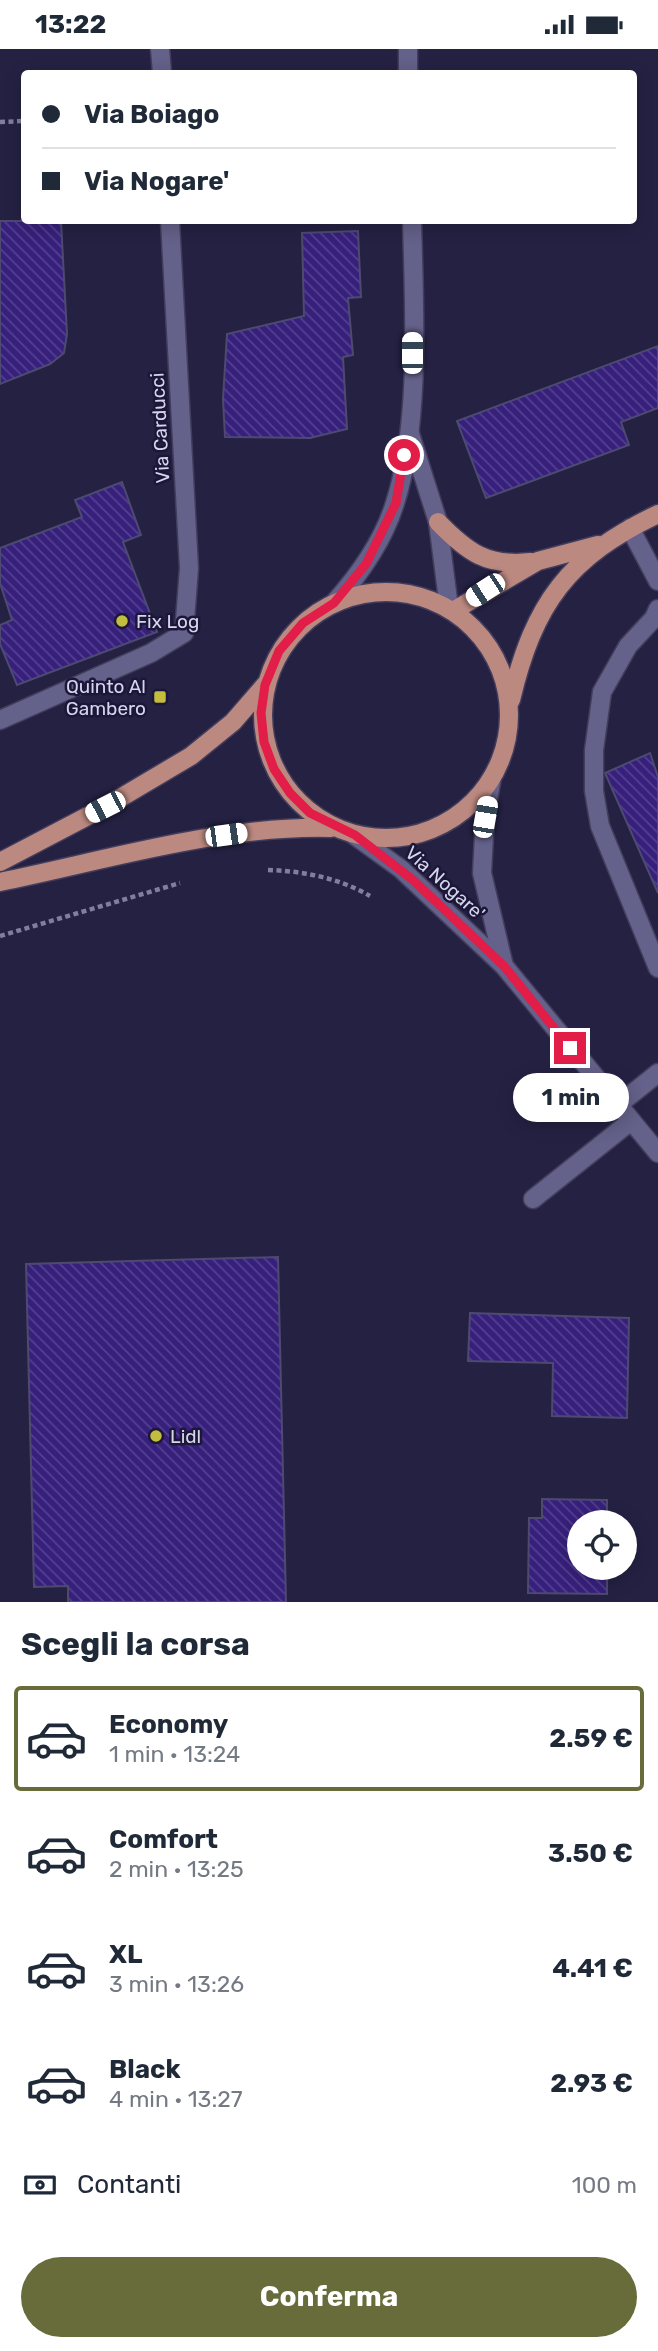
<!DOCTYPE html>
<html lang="it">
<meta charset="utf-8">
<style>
:root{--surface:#fff;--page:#f6f6f7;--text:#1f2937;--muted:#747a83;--line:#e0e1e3;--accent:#686c3b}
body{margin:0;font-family:Rubik,sans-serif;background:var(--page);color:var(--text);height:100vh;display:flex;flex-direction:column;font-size:26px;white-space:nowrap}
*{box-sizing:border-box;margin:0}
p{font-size:23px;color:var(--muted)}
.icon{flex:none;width:38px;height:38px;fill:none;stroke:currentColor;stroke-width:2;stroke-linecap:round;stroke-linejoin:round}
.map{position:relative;height:1553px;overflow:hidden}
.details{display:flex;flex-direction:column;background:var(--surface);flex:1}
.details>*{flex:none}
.hud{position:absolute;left:21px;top:21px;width:616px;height:154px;border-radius:7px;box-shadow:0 4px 18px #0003;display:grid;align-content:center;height:154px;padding:0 21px;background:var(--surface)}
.buttons{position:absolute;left:567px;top:1461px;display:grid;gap:14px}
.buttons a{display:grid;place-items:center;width:70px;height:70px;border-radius:50%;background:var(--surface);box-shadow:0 4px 18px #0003;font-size:35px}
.end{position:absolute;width:32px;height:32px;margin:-16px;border:9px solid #e11d48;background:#fff;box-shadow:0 0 0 4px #fff}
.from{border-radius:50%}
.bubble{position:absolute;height:49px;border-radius:24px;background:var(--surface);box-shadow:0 4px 18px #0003;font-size:23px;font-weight:700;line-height:49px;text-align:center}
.car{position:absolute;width:21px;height:42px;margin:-21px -10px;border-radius:9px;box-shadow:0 0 5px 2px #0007;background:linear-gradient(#fff 24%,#345 0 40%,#fff 0 76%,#345 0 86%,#fff 0)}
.hud b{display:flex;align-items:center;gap:24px;height:66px;font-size:26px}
.hud b+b{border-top:2px solid var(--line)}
.hud i{width:18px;height:18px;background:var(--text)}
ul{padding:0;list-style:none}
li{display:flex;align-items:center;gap:21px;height:105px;margin:0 14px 10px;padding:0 7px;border:4px solid transparent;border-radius:7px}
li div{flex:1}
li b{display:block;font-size:26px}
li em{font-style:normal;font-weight:700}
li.selected{border-color:var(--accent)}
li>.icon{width:63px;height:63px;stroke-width:1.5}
h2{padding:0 21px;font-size:32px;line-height:84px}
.pay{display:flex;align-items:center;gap:18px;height:77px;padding:0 21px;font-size:26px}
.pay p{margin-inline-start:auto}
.cta{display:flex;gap:14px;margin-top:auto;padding:14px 21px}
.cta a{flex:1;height:80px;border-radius:42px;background:var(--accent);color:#fff;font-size:28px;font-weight:700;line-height:80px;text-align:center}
.status{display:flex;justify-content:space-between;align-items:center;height:49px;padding:0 35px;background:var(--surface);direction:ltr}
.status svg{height:19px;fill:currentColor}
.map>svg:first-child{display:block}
.building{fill:url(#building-back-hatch);stroke:#4d4a70;stroke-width:2}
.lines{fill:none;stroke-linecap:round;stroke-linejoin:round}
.service-casing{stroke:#433d5c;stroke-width:21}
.minor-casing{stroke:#433d5c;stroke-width:21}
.secondary-casing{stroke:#433d5c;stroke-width:21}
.primary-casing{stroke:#433d5c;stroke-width:21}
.path{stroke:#817f9b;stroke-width:4.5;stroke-dasharray:5 3.5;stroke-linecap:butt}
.service{stroke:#64618a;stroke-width:18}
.minor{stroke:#64618a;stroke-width:18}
.secondary{stroke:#64618a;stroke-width:18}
.primary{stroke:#bc8980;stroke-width:18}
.route{stroke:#e11d48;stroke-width:9}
.poi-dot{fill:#c2bd3f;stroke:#1c1739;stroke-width:2.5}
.labels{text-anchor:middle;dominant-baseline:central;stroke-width:5;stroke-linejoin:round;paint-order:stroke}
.street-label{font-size:19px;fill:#d6d5ec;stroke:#1c1739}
.poi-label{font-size:19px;fill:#d6d5ec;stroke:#1c1739;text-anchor:start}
</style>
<div class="status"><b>13:22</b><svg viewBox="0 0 49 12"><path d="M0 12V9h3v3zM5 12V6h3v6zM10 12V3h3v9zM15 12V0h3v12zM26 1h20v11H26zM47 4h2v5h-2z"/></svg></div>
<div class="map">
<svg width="658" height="1553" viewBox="0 0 658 1553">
<defs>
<pattern id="building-back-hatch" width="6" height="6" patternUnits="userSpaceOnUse" patternTransform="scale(1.75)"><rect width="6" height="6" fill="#37207c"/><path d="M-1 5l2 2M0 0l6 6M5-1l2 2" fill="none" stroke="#53408f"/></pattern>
</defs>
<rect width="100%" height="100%" fill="#252143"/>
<g class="building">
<path d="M 0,172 L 61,172 L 67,285 L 64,304 L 50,315 L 0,335 Z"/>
<path d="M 358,182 L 361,248 L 348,249 L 353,306 L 343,308 L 347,380 L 310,389 L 225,388 L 223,350 L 227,285 L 304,267 L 302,184 Z"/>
<path d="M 658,297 L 658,359 L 621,373 L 629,396 L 486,449 L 457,372 Z"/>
<path d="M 122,433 L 141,486 L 123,493 L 157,583 L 17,636 L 0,595 L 0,576 L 12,571 L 0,534 L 0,499 L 82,468 L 75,451 Z"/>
<path d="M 650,704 L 658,728 L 658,844 L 605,724 Z"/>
<path d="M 278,1208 L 286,1553 L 68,1553 L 68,1537 L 34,1538 L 26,1215 Z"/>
<path d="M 470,1264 L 629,1269 L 627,1369 L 552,1367 L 553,1314 L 468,1312 Z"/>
<path d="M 542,1450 L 607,1451 L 607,1474 L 579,1474 L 579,1519 L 607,1519 L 607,1545 L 528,1544 L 529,1469 L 542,1469 Z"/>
</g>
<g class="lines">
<g class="service-casing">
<g id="service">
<path d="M 630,479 L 658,532"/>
<path d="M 658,560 L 654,569 L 628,597 L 602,643 L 594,701 L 594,742 L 600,777 L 658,919"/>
<path d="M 618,1056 L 658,1024"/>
<path d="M 533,1150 L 631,1072"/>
</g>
</g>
<g class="minor-casing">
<g id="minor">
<path d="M 160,0 L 162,24"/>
<path d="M 0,671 L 151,604 L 184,584 L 189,519 L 170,172"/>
<path d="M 492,728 L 485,768 L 482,824 L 504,917"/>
<path d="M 354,786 L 401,820 L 504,917 L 658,1104"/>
</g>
</g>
<g class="secondary-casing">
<g id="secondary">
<path d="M 408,0 L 408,24"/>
<path d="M 410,385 L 438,473 L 449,559"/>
<path d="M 334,554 C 360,525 383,493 395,454 C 421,374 414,256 412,172"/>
</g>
</g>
<g class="primary-casing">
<g id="primary">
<path d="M 438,473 C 467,503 487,518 531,513"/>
<circle cx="386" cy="666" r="123"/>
<path d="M 453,562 L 538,512 L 598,496"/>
<path d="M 511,651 C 534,554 568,508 658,465"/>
<path d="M 0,813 L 105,758 L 191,707 L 233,673 L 265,636"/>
<path d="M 0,833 C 108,811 221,776 331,779"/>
</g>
</g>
<g class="path">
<path d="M 0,73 L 24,72"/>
<path d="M 268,821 C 303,822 339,829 370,847"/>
<path d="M 0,887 L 180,834"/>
</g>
<use href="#service" class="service"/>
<use href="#minor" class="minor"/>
<use href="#secondary" class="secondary"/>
<use href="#primary" class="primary"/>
</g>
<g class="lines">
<path class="route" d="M 404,406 L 396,454 L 366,515 L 334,554 L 303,574 L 279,602 L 265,636 L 261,664 L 264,693 L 274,720 L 290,744 L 310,764 L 355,786 L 413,831 L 504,917 L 570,999"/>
</g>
<g class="poi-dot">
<circle cx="122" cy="572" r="7"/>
<rect x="153" y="641" width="14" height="14" rx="3.5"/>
<circle cx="156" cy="1387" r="7"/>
</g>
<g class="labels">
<g class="street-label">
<text transform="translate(160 379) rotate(-93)">Via Carducci</text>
<text transform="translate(445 834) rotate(42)">Via Nogare'</text>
</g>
<g class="poi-label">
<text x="136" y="572">Fix Log</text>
<text x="146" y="637" text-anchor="end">Quinto Al<tspan x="146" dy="22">Gambero</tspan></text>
<text x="170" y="1387">Lidl</text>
</g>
</g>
</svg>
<div class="buttons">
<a><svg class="icon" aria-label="locate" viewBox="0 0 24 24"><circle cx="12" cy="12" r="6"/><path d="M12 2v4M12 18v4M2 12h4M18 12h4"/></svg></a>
</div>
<i class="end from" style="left:404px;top:406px"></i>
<i class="end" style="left:570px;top:999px"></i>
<div class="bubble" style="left:513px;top:1024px;width:116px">1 min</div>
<i class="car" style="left:412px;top:304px;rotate:0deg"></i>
<i class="car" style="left:485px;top:541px;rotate:237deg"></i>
<i class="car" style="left:105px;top:758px;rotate:243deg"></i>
<i class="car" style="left:485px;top:768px;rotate:10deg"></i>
<i class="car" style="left:226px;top:786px;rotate:82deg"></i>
<div class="hud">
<b><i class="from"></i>Via Boiago</b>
<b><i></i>Via Nogare'</b>
</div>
</div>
<section class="details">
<h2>Scegli la corsa</h2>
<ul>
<li class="selected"><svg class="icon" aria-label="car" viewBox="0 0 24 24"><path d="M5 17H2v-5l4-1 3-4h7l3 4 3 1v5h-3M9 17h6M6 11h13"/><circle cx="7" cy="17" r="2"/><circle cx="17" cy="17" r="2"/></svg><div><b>Economy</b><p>1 min · 13:24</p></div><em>2.59 €</em></li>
<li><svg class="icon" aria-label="car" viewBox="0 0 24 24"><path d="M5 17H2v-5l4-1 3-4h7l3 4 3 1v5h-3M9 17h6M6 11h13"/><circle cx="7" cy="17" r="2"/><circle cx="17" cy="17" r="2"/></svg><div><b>Comfort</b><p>2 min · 13:25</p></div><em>3.50 €</em></li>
<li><svg class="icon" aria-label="car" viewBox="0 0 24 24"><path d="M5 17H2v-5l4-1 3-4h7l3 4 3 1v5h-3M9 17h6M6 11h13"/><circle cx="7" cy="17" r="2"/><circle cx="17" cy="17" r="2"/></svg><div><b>XL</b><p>3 min · 13:26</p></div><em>4.41 €</em></li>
<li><svg class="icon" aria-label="car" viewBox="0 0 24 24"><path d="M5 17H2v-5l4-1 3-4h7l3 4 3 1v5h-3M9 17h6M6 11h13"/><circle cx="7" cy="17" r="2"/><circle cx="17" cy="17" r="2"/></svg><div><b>Black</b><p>4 min · 13:27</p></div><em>2.93 €</em></li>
</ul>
<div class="pay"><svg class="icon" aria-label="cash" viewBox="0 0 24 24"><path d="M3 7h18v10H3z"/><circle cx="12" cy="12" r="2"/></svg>Contanti<p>100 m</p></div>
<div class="cta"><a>Conferma</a></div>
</section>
